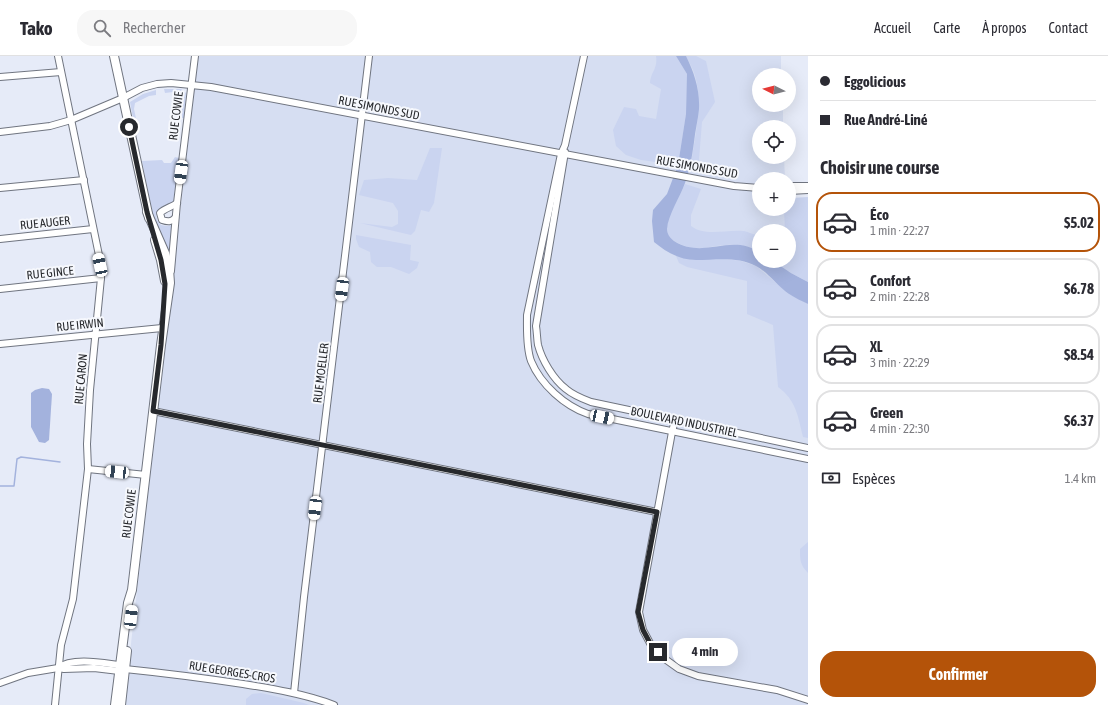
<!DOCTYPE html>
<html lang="fr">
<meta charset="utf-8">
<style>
:root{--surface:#fff;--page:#f7f7f7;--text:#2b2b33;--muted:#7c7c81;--line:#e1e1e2;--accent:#b45309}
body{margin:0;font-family:"Asap Condensed",sans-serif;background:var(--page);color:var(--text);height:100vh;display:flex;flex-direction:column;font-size:15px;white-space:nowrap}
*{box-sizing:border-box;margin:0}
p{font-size:13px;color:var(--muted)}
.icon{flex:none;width:22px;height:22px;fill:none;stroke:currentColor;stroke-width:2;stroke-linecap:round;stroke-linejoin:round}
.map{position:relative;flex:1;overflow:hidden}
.panel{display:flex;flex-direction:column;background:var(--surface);width:300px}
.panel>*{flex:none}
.top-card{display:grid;align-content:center;height:88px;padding:0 12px;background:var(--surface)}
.needle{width:26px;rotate:276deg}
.buttons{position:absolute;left:752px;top:12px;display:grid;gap:8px}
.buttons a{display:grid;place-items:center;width:44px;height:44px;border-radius:50%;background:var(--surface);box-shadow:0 4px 16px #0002;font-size:20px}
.end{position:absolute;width:18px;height:18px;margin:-9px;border:5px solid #27292d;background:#fff;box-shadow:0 0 0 2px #fff}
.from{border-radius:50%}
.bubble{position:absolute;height:28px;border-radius:14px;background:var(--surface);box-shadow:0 4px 16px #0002;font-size:13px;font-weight:700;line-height:28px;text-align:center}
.car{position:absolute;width:12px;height:24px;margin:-12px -6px;border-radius:5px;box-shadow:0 0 3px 1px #0007;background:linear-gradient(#fff 24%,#345 0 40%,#fff 0 76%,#345 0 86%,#fff 0)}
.top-card b{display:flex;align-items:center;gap:14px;height:38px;font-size:15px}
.top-card b+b{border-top:1px solid var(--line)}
.top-card i{width:10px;height:10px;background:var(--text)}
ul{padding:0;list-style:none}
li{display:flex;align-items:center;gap:12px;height:60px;margin:0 8px 6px;padding:0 4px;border:2px solid var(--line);border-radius:16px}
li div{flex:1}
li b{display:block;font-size:15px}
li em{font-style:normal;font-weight:700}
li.selected{border-color:var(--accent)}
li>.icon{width:36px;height:36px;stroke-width:1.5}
h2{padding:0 12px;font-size:18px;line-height:48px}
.pay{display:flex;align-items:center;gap:10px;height:44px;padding:0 12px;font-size:15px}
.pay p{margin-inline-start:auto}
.cta{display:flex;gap:8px;margin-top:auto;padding:8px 12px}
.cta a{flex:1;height:46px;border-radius:16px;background:var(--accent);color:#fff;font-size:16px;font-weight:700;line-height:46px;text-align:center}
header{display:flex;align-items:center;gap:24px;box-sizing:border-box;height:56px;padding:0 20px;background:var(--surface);border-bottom:1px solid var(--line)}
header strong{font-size:19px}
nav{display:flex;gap:22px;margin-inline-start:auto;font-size:14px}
.search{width:280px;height:36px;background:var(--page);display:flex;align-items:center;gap:10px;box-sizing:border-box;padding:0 14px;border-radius:16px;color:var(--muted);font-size:15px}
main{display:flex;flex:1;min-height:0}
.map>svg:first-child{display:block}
.built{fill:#d6def2}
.green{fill:#cad4f0}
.water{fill:#a3b2dd}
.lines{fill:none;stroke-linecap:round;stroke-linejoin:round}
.stream{stroke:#a3b2dd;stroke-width:1.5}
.minor-casing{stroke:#707580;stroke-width:8}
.major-casing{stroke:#707580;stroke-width:10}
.minor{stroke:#fff;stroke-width:6}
.major{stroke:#fff;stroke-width:8}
.route{stroke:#27292d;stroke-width:5}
.labels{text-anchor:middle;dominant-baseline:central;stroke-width:4;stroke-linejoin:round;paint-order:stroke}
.street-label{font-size:12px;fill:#27292d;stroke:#f6f8fd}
</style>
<header>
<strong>Tako</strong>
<div class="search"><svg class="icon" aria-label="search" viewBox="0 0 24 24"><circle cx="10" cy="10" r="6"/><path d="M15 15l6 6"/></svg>Rechercher</div>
<nav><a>Accueil</a><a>Carte</a><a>À propos</a><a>Contact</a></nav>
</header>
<main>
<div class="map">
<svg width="808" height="649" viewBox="0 0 808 649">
<rect width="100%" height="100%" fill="#e6ebf8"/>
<path class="built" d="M 198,0 L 781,0 L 781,19 L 759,19 L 759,49 L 783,49 L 783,71 L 759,71 L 759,101 L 784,101 L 785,123 L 759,123 L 759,153 L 786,153 L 787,175 L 759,175 L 759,205 L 788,205 L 789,238 L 808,248 L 808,649 L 124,649 Z"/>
<g class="green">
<path d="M 656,0 L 676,0 L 687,18 L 687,28 L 686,58 L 678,109 L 641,104 L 626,99 L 616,90 L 613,74 L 624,51 L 636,53 L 639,60 L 656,63 L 661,33 L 650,27 C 651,15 658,13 656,0 Z"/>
<path d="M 686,0 L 696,0 L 706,5 L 715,46 L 702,66 L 698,116 L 690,115 C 694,84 705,44 693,14 C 691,9 688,5 686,0 Z"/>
<path d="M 164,33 L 181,33 L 186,37 L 184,62 L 181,62 L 181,57 L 180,57 L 180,41 L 173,36 L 165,37 Z"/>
<path d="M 156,34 L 156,39 L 149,40 L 135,47 L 134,53 L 138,72 L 135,73 L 130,46 L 143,38 Z"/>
<path d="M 430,92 L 442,92 L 434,147 L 429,156 L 421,154 L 415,175 L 411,179 L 360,167 L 392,171 L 398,168 L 398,155 L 393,147 L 359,139 L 364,124 L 388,122 L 417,124 Z"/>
<path d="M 175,101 L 179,102 L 173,147 C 163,151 149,156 161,169 L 167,170 L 172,169 L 173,170 L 170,197 L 169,197 L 159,176 L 153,159 L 142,105 L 162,104 L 164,107 L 171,107 Z"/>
<path d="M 685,128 L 701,133 L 691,159 L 691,170 C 705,181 727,173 744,175 C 749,176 753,179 759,179 L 759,196 C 750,190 738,188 727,189 C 704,190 699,198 676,186 C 671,183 667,180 667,174 C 666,161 680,140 685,128 Z"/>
<path d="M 808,141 L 808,226 L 791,217 L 773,205 L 789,205 L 789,175 L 785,175 L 784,153 L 789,153 L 789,143 L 791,142 Z"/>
<path d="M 356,179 L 411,189 L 410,204 L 419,206 L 417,212 L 409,218 L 391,211 L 377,211 L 371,206 L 370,196 L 359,191 L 356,183 Z"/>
<path d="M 676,200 L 695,204 L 719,202 L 741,205 L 756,210 L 789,238 L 808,248 L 808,382 L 803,381 C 798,360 796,344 778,331 L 773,269 L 747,258 L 747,225 L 687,211 L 679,207 Z"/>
<path d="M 808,486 L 808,517 C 800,509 800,504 800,493 Z"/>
<path d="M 261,637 L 304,647 L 309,649 L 246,649 L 246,643 L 252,638 Z"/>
</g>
<g class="water">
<path d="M 676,0 L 686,0 C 694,16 700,34 699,53 C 698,64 695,75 694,86 C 692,100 690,114 685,127 C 680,141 668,159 667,173 C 667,178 670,182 674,185 C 704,204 730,177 759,196 L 759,205 L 773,205 L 791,217 L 808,226 L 808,248 C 802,245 795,242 789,238 C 777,230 769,217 756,210 C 738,200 715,204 696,204 C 680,204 666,196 654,186 L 652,165 L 653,154 L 667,138 L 678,109 L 686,58 L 687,18 Z"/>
<path d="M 42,332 L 49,333 L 52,338 L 49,384 L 45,387 L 39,386 L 31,371 L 31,337 L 35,334 Z"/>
</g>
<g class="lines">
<path class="stream" d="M 0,430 L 14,430 L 17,403 L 21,401 L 60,406"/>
<g class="minor-casing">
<g id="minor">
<path d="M 584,0 L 565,89 L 561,98 L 527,259 C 527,273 526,291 531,305 C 541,329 565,350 588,358 L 808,403"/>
<path d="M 0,21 L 61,16"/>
<path d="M 0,76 L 50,70 L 71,64 L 123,42 L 142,32 L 157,28 L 171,27 L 211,31 L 734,130 L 759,132"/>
<path d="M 565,96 L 536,270 C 537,276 537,283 538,289 C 542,304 553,323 566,333 C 573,339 583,343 591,346 L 808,392"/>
<path d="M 789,130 L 808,130"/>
<path d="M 0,132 L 84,124"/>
<path d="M 789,135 L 808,134"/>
<path d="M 175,162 C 171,166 168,166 162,164 L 160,157 C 165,152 172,151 177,147"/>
<path d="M 0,183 L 93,173"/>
<path d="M 171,215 L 177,147 L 195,0"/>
<path d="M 0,233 L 101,222"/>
<path d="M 0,288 L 162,272"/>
<path d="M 153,355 L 657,456"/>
<path d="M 675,364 L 672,376 L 639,556 L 643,574 L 651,589 L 665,603 L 679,613 L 698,620 L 777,634 L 808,644"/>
<path d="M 88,413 L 146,419"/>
<path d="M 58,612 C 72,601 103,607 119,609 L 123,612"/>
<path d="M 0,627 L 28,617 L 58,612 L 64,613 L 94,612 L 119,615 L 125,613 C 164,617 203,622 243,628 C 274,633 305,638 334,649"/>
<path d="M 294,637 L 304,541 L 369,0"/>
<path d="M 55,649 L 61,589 L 73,543 L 88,413 L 87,388 L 90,334 L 101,222 L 101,209 L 58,0"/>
</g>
</g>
<g class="major-casing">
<g id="major">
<path d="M 114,0 L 149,162"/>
<path d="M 155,184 L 161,204 L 165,225"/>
<path d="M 115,649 L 128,547 L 132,534 L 161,289 L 170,227 L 169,213 L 165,197 L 147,156"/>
<path d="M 121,649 L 127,595"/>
</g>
</g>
<use href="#minor" class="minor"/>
<use href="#major" class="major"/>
</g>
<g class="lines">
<path class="route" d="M 129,71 L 147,156 L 161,204 L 165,228 L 161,289 L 153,355 L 657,456 L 638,556 L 643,574 L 651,589 L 658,596"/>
</g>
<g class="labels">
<g class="street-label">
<text transform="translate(379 52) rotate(11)">RUE SIMONDS SUD</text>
<text transform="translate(176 60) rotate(-83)">RUE COWIE</text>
<text transform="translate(697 111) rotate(10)">RUE SIMONDS SUD</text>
<text transform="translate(45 167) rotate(-6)">RUE AUGER</text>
<text transform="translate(50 217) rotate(-6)">RUE GINCE</text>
<text transform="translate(80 269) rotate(-6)">RUE IRWIN</text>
<text transform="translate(321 317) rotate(-83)">RUE MOELLER</text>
<text transform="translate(81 323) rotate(-85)">RUE CARON</text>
<text transform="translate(684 366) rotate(12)">BOULEVARD INDUSTRIEL</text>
<text transform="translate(129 458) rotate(-83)">RUE COWIE</text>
<text transform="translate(232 616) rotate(9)">RUE GEORGES-CROS</text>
</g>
</g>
</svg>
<div class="buttons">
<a><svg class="needle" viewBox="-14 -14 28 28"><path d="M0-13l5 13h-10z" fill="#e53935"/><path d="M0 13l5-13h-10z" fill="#7c7c81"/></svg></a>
<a><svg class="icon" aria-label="locate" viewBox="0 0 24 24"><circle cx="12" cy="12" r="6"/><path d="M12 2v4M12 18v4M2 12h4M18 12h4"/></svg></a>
<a>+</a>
<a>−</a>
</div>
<i class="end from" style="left:129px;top:71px"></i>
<i class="end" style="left:658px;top:596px"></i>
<div class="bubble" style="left:672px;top:582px;width:66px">4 min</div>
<i class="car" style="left:181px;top:116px;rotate:188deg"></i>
<i class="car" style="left:100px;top:209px;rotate:348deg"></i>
<i class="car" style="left:342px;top:233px;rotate:187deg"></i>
<i class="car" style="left:602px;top:361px;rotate:102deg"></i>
<i class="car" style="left:117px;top:416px;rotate:276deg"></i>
<i class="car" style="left:315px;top:452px;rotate:187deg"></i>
<i class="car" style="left:131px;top:561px;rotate:7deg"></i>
</div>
<section class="panel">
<div class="top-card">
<b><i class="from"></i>Eggolicious</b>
<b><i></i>Rue André-Liné</b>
</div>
<h2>Choisir une course</h2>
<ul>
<li class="selected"><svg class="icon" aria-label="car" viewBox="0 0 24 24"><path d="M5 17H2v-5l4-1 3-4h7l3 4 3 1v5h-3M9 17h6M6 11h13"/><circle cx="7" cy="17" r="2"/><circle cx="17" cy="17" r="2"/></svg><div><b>Éco</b><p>1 min · 22:27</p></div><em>$5.02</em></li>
<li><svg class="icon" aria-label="car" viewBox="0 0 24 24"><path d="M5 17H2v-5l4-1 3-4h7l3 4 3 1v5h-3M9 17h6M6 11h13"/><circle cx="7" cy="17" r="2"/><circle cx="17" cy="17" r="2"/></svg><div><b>Confort</b><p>2 min · 22:28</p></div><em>$6.78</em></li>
<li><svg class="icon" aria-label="car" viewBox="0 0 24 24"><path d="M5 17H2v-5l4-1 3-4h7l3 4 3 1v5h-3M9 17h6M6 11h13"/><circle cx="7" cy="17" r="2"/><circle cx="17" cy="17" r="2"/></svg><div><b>XL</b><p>3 min · 22:29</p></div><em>$8.54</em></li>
<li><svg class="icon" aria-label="car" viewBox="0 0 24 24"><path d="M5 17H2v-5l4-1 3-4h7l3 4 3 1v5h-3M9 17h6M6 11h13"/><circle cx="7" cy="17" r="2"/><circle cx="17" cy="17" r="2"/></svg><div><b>Green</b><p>4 min · 22:30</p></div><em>$6.37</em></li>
</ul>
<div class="pay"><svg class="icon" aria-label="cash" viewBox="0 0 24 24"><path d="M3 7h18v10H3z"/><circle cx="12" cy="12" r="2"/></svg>Espèces<p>1.4 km</p></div>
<div class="cta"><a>Confirmer</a></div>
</section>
</main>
